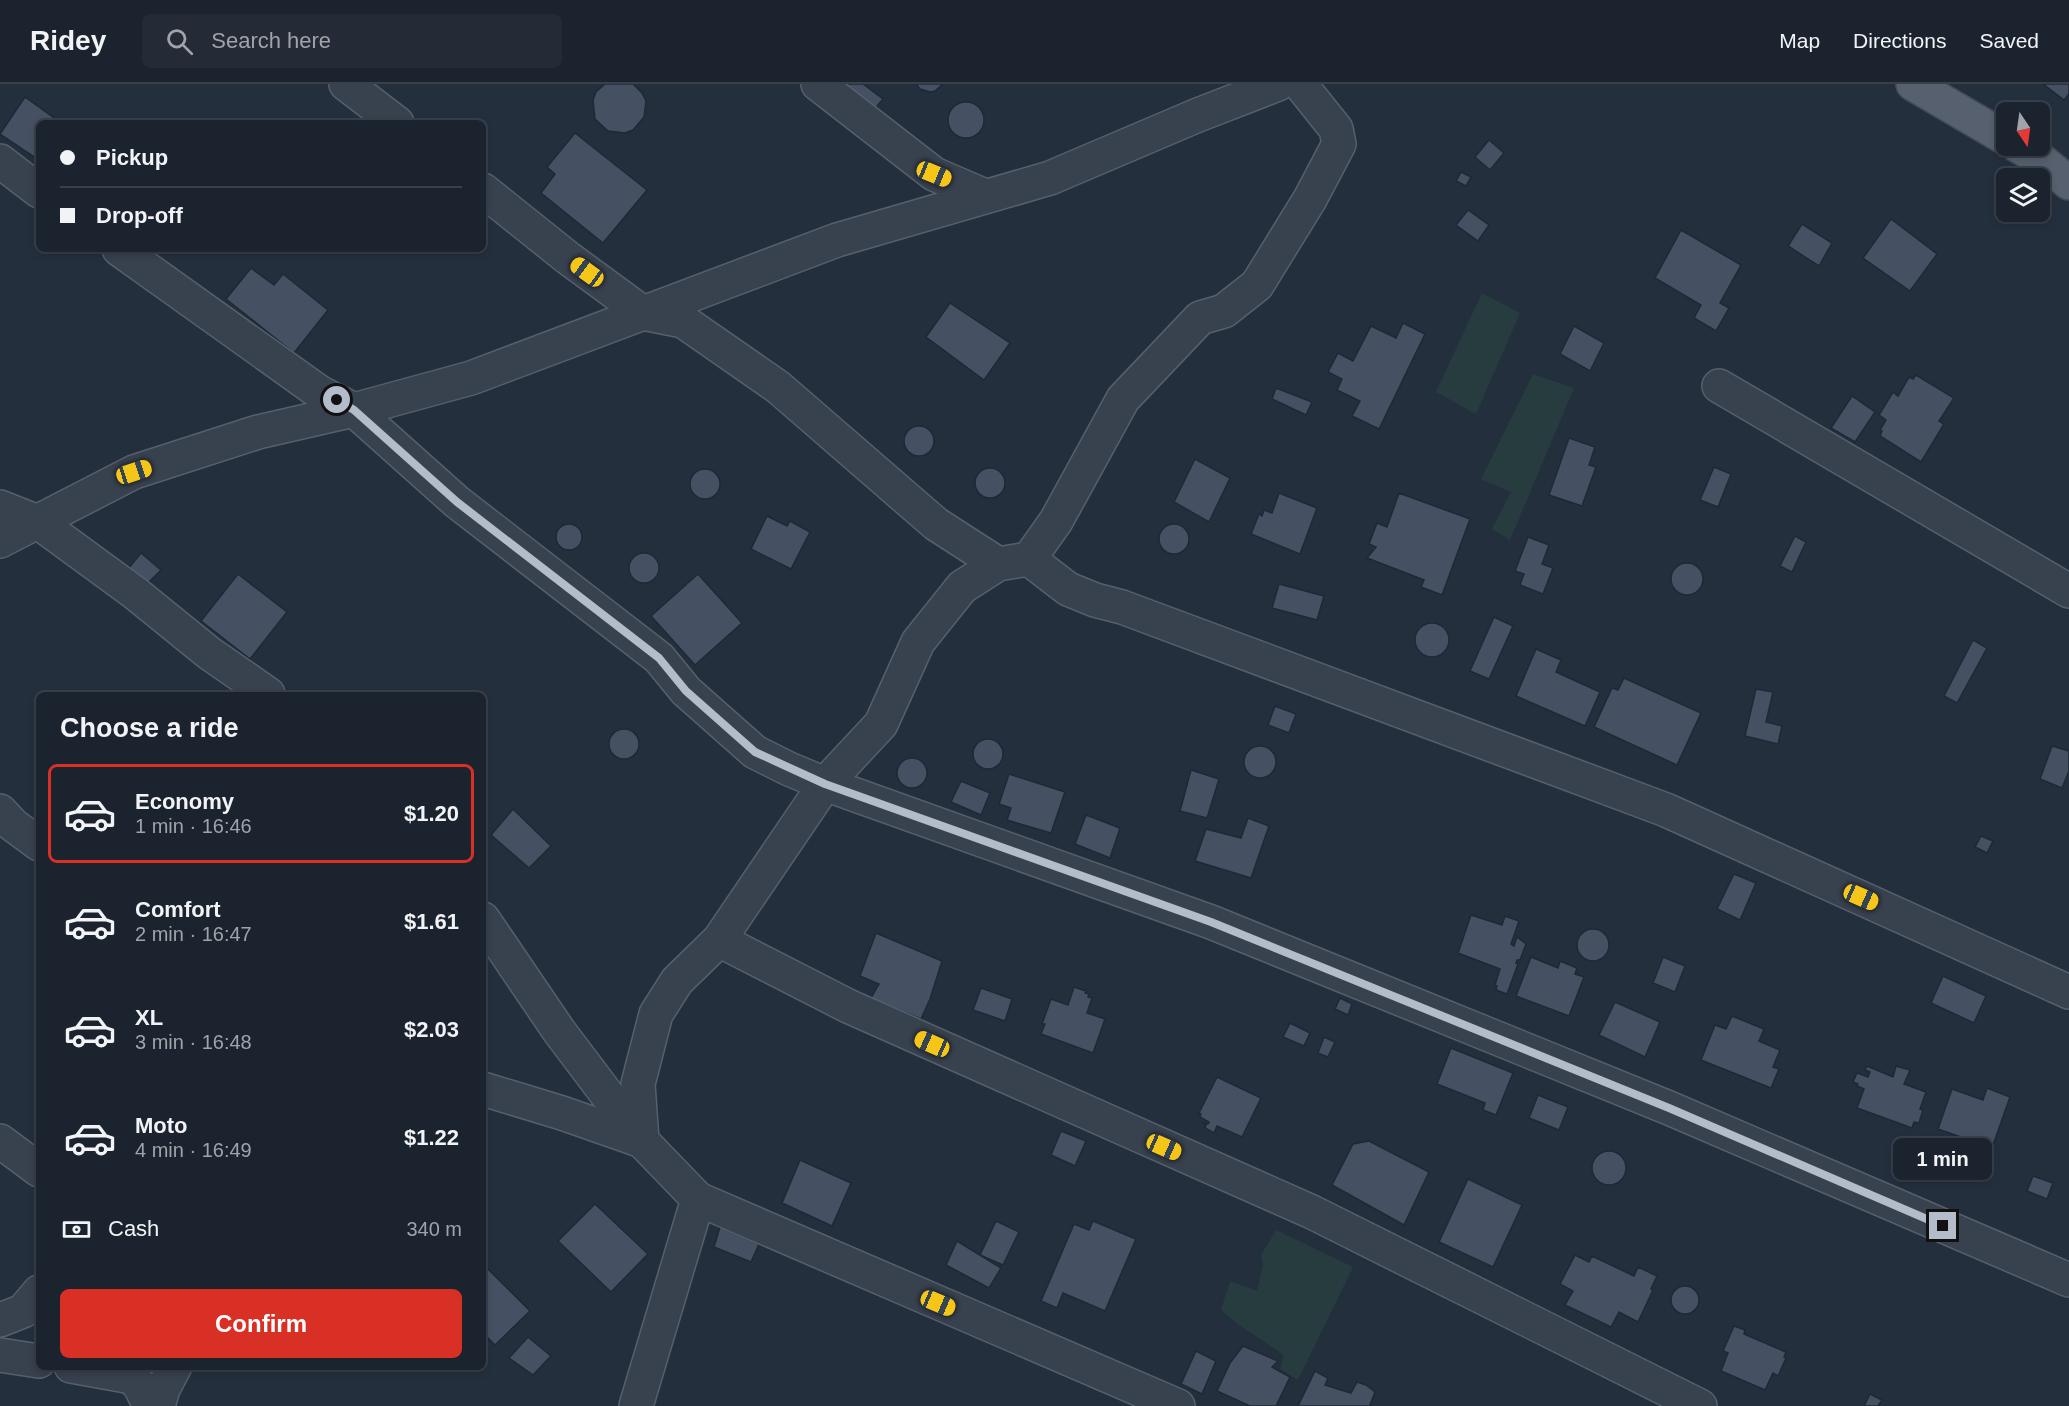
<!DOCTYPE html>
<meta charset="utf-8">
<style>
:root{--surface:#1b232e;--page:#242b36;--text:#f1f3f6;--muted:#a0a4aa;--line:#39404a;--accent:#d93025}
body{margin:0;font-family:Helvetica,sans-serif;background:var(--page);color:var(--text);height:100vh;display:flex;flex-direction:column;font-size:22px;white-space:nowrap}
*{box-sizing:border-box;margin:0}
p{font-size:20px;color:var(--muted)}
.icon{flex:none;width:33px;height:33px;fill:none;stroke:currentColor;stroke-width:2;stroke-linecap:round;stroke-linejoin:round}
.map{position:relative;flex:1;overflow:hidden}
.panel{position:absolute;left:36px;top:608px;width:450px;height:678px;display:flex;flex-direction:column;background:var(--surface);border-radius:9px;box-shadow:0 3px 9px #0003,0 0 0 2px var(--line)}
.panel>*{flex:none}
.banner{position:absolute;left:36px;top:36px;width:450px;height:132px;border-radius:9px;box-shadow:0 3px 9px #0003,0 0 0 2px var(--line);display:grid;align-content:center;height:132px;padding:0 24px;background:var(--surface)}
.needle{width:39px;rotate:167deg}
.controls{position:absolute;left:1996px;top:18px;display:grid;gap:12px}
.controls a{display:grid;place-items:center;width:54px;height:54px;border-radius:9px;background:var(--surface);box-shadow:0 3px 9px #0003,0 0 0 2px var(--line);font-size:30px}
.end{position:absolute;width:27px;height:27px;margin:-14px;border:8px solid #b4bcc9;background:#111;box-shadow:0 0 0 3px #111}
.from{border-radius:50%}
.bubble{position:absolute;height:42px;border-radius:9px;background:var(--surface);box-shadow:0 3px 9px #0003,0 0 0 2px var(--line);font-size:20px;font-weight:600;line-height:42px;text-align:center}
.car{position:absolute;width:18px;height:36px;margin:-18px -9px;border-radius:8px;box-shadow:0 0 4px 2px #0007;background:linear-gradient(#f5c518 24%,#345 0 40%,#f5c518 0 76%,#345 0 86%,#f5c518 0)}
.banner b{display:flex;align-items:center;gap:21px;height:57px;font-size:22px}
.banner b+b{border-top:2px solid var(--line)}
.banner i{width:15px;height:15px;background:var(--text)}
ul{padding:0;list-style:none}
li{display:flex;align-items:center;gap:18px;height:99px;margin:0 12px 9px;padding:0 12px;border:3px solid transparent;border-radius:9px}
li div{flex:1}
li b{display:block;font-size:22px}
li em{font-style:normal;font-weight:600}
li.selected{border-color:var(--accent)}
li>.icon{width:54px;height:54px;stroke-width:1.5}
h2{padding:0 24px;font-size:27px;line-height:72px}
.pay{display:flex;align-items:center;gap:15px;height:66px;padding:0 24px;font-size:22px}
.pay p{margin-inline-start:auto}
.cta{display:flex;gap:12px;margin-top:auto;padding:12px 24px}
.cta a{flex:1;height:69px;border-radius:9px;background:var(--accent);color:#fff;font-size:24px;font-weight:600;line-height:69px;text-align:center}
header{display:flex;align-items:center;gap:36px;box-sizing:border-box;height:84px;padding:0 30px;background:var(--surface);border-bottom:2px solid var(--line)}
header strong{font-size:28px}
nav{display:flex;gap:33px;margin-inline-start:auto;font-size:21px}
.search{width:420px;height:54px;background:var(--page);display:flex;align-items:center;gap:15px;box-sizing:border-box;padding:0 21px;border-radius:9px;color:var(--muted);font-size:22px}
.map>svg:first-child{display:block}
.green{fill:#263c3f}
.building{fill:#455162;stroke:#1f2835;stroke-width:1.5}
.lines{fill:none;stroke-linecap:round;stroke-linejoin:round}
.minor-casing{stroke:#565f6c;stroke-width:36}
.major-casing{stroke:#414a57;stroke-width:36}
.minor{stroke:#38414e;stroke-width:33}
.major{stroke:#56606e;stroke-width:33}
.route{stroke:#b4bcc9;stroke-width:8}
</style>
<header>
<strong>Ridey</strong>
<div class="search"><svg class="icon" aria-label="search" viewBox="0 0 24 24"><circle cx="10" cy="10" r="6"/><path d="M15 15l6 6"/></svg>Search here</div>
<nav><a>Map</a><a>Directions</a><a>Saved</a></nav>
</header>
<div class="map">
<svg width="2069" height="1322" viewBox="0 0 2069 1322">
<rect width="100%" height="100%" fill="#242f3e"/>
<g class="green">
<path d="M 1482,209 L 1520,229 L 1476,330 L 1436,308 Z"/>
<path d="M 1533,290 L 1574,304 L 1510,456 L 1492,445 L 1511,408 L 1481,395 Z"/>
<path d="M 1276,1146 L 1353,1183 L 1298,1296 L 1280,1285 L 1284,1271 L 1239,1241 L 1221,1226 L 1230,1197 L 1257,1207 L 1263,1181 L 1261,1171 Z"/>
</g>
<g class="building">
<path d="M 605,0 L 633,0 L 642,9 L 646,17 L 644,33 L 633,46 L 625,49 L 608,47 L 595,35 L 593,16 L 596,8 Z"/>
<path d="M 839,0 L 863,0 L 883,15 L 873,27 Z"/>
<path d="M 916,0 L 943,0 L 935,7 L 930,8 L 920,5 Z"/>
<path d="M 2043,0 L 2069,0 L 2069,10 L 2064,16 Z"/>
<path d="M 25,13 L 61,39 L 39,39 L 39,76 L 0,50 Z"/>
<circle cx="966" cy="36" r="18"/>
<path d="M 575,49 L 647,106 L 603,159 L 541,109 L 555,90 L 547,83 Z"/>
<path d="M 1489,56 L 1504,69 L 1490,86 L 1475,73 Z"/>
<path d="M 1461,88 L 1471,93 L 1466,102 L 1456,97 Z"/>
<path d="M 1468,126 L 1489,141 L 1478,157 L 1456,141 Z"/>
<path d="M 1891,135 L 1937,170 L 1910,207 L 1863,174 Z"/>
<path d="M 1802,140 L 1832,159 L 1819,182 L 1788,162 Z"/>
<path d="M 1681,146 L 1741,181 L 1720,219 L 1729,224 L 1716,247 L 1694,234 L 1701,221 L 1655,194 Z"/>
<path d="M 251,184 L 274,201 L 283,190 L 328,226 L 294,269 L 226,215 Z"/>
<path d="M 950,219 L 1010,259 L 984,296 L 926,253 Z"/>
<path d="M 1403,239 L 1425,250 L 1379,345 L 1352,332 L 1360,317 L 1337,306 L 1342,295 L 1328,288 L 1338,269 L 1353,277 L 1371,242 L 1396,254 Z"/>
<path d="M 1574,242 L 1604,259 L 1590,287 L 1560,270 Z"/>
<path d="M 1916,291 L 1954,314 L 1939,337 L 1944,340 L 1921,378 L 1880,352 L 1882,347 L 1880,346 L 1886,336 L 1879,331 L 1893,308 L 1898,312 L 1909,293 L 1913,295 Z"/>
<path d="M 1276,304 L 1312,318 L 1306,331 L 1272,315 Z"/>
<path d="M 1852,312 L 1875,328 L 1855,358 L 1831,344 Z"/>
<circle cx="919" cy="357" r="15"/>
<path d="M 1569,354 L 1595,363 L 1589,381 L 1596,383 L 1582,422 L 1549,411 Z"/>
<path d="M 1195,375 L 1230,394 L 1209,438 L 1174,418 Z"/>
<path d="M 1714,383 L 1731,390 L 1718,423 L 1700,416 Z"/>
<circle cx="990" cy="399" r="15"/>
<circle cx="705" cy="400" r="15"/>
<path d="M 1279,409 L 1317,424 L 1300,470 L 1251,450 L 1259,430 L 1262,432 L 1264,426 L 1272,429 Z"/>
<path d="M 1399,409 L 1470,435 L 1442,511 L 1421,503 L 1424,496 L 1367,474 L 1376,463 L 1369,460 L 1377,439 L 1387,443 Z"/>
<path d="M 767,432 L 787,442 L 790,437 L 810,448 L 791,485 L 751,465 Z"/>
<circle cx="569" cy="453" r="13"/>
<circle cx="1174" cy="455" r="15"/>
<path d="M 1795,452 L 1806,458 L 1792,488 L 1780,482 Z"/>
<path d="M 1528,453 L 1549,461 L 1542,480 L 1553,484 L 1543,510 L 1520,501 L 1524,490 L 1515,487 Z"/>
<circle cx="644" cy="484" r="15"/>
<path d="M 141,469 L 161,486 L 148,499 L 128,485 Z"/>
<circle cx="1687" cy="495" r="16"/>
<path d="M 238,490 L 287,528 L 250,575 L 201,537 Z"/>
<path d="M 698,490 L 742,539 L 695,581 L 651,532 Z"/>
<path d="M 1279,500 L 1324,512 L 1317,536 L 1272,524 Z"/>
<path d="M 1494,533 L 1513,542 L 1489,595 L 1470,587 Z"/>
<circle cx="1432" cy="556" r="17"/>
<path d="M 1973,556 L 1987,564 L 1957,619 L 1944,612 Z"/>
<path d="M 1536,565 L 1561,576 L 1556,588 L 1600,608 L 1585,642 L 1516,612 Z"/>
<path d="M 1624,594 L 1701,629 L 1677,681 L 1594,643 L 1612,604 L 1618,606 Z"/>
<path d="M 1756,605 L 1773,608 L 1766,638 L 1782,642 L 1778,660 L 1745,652 Z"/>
<path d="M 1275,622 L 1296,630 L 1289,649 L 1268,641 Z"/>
<circle cx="624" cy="660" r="15"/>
<circle cx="988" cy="670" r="15"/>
<path d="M 2052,662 L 2069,667 L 2069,687 L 2062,704 L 2040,695 Z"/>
<circle cx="1260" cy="678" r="16"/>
<circle cx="912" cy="689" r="15"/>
<path d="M 1191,686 L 1219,695 L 1207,734 L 1180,727 Z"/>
<path d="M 1009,690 L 1065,708 L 1051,749 L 1007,736 L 1011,724 L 999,720 Z"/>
<path d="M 961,697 L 990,709 L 981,731 L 951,718 Z"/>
<path d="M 513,725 L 551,762 L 529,784 L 491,751 Z"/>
<path d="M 1086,731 L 1120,744 L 1110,774 L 1075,760 Z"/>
<path d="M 1248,734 L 1269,742 L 1251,794 L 1195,777 L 1206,745 L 1241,754 Z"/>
<path d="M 1981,752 L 1993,757 L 1987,769 L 1975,763 Z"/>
<path d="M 1734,790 L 1756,799 L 1740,836 L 1717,825 Z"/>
<path d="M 1471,831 L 1502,841 L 1505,832 L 1519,837 L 1511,860 L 1514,862 L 1517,853 L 1526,860 L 1520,876 L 1517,876 L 1516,879 L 1518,880 L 1507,910 L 1496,906 L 1497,902 L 1495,901 L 1500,885 L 1458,869 Z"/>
<circle cx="1593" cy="861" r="16"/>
<path d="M 876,849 L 942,877 L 930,915 L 921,935 L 871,914 L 879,900 L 860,892 Z"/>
<path d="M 1531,873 L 1558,884 L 1560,877 L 1577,884 L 1575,890 L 1584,893 L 1569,932 L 1516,912 Z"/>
<path d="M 1663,873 L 1685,882 L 1675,908 L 1653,899 Z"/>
<path d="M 1943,892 L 1986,912 L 1974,939 L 1931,919 Z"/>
<path d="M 1074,903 L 1086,907 L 1085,909 L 1089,910 L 1088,913 L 1092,914 L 1087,929 L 1105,935 L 1093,969 L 1041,950 L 1045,940 L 1042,940 L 1051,915 L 1068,921 Z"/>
<path d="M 981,904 L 1012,915 L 1005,937 L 973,926 Z"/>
<path d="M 1340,914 L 1352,920 L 1348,931 L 1335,925 Z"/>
<path d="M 1615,918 L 1660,938 L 1645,973 L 1599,951 Z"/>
<path d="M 1732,932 L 1764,945 L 1759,957 L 1780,966 L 1773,983 L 1779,985 L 1771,1004 L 1701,976 L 1715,941 L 1726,945 Z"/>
<path d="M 1290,939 L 1310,949 L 1304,962 L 1283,953 Z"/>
<path d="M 1324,953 L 1335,958 L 1328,973 L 1318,969 Z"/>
<path d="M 1451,964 L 1513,989 L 1496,1031 L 1483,1026 L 1485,1019 L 1437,1000 Z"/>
<path d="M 1867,982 L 1893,993 L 1896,982 L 1910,986 L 1904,1000 L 1926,1008 L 1920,1025 L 1923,1026 L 1919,1039 L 1914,1038 L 1912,1044 L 1857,1024 L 1864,1005 L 1857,1002 L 1858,1000 L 1853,998 L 1857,989 L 1868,993 L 1870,988 L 1865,986 Z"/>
<path d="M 1217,993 L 1261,1014 L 1242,1053 L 1217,1042 L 1214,1049 L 1205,1044 L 1206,1041 L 1203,1039 L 1208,1040 L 1209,1038 L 1200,1033 L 1201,1030 L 1199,1029 Z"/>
<path d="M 1987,1004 L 2010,1013 L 1992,1064 L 1938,1045 L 1952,1005 L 1983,1016 Z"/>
<path d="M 1538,1011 L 1568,1023 L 1559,1046 L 1529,1034 Z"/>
<path d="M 1061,1047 L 1086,1057 L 1075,1082 L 1051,1071 Z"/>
<path d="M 1369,1057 L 1429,1088 L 1404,1141 L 1332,1101 L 1353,1060 Z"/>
<circle cx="1609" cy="1084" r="17"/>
<path d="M 800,1076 L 851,1099 L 832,1142 L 782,1119 Z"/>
<path d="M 2033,1092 L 2053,1099 L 2047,1115 L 2027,1107 Z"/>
<path d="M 1468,1095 L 1522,1121 L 1493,1183 L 1439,1158 Z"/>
<path d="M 595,1120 L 648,1170 L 611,1208 L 558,1157 Z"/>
<path d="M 996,1137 L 1019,1148 L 1003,1181 L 980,1171 Z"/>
<path d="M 1093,1137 L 1136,1155 L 1105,1227 L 1063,1209 L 1057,1224 L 1041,1217 L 1074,1140 L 1089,1146 Z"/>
<path d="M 720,1143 L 759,1160 L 751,1178 L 714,1163 Z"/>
<path d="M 957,1157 L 1001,1184 L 989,1204 L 946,1181 Z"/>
<path d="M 1575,1171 L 1589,1178 L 1592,1172 L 1634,1192 L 1638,1183 L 1657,1192 L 1651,1205 L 1653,1206 L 1638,1238 L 1619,1228 L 1611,1243 L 1565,1221 L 1573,1207 L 1560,1200 Z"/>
<path d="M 483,1180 L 530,1227 L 495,1261 L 483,1249 Z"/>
<circle cx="1685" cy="1216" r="14"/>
<path d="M 1734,1242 L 1745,1246 L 1744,1250 L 1786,1268 L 1784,1273 L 1786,1274 L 1778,1292 L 1773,1289 L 1765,1306 L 1721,1287 L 1728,1269 L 1723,1267 Z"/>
<path d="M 528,1253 L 551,1272 L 533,1291 L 509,1274 Z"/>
<path d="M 1243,1262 L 1278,1277 L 1272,1283 L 1290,1293 L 1276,1322 L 1250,1322 L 1217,1307 L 1230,1279 Z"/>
<path d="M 1196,1267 L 1216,1277 L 1202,1310 L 1181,1300 Z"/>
<path d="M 1315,1287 L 1328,1294 L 1325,1301 L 1351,1309 L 1357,1298 L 1366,1301 L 1375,1308 L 1370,1321 L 1373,1322 L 1298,1322 Z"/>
<path d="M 1870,1310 L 1882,1316 L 1878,1322 L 1864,1322 Z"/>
</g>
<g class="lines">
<g class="minor-casing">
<g id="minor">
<path d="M 346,0 L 397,39"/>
<path d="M 818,0 L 934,90 L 985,112"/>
<path d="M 0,77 L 39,107"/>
<path d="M 483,106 L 568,174 L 643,229 L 683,237 L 778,303 L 936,440 L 998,480"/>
<path d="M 119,165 L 319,308 L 354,326 L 457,418 L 659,574 L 686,607 L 755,668 L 789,685 L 825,700 L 1211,838 L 1669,1024 L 2069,1196"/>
<path d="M 1719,302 L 2069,507"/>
<path d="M 0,423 L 38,438 L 135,509 L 209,569 L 268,610"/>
<path d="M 0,457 L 134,388 L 258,348 L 354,326 L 471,294 L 837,156 L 1050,94 L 1198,31 L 1278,0"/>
<path d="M 1029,475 L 1068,505 L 1095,516 L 1122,523 L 1666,726 L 2069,908"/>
<path d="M 0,727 L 13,741 L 39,760"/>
<path d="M 483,835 L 559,947 L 642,1057"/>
<path d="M 719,856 L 848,922 L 1312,1128 L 1700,1322"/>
<path d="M 483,1005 L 562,1029 L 642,1057"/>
<path d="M 0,1057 L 39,1086"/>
<path d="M 698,1115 L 1178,1322"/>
<path d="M 0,1236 L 23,1227 L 39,1208"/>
<path d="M 0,1271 L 39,1277"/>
<path d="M 71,1282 L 132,1293 L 140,1302 L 150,1322"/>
<path d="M 158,1322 L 163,1305 L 175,1282"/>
<path d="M 636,1322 L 698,1115 L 642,1057 L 638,1000 L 656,930 L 677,897 L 719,856 L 825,700 L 881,640 L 918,558 L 962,503 L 998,480 L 1029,475 L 1056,437 L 1123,315 L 1200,234 L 1224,227 L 1257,201 L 1310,115 L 1339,60 L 1336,45 L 1300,0"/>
</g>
</g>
<g class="major-casing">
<g id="major">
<path d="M 1913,0 L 2007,55"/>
<path d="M 2018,62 L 2037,73 L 2069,99"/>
</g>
</g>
<use href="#minor" class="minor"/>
<use href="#major" class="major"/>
</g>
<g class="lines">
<path class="route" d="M 337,316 L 354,326 L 457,418 L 659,574 L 686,607 L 755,668 L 825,700 L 1211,838 L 1669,1024 L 1943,1142"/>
</g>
</svg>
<div class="controls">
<a><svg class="needle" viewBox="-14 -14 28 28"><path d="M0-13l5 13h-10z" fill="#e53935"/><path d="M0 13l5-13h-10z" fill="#a0a4aa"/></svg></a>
<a><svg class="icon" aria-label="layers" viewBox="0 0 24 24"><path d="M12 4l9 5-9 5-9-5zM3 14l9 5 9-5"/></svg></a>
</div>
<i class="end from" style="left:337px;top:316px"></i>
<i class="end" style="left:1943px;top:1142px"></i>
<div class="bubble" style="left:1893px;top:1054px;width:99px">1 min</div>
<i class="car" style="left:934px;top:90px;rotate:112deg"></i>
<i class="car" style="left:587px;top:188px;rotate:306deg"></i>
<i class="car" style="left:134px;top:388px;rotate:72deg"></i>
<i class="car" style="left:1861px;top:813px;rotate:114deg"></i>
<i class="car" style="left:932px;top:960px;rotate:294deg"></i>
<i class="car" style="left:1164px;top:1063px;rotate:114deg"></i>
<i class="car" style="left:938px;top:1219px;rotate:113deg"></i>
<div class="banner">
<b><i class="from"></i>Pickup</b>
<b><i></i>Drop-off</b>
</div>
<section class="panel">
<h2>Choose a ride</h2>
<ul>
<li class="selected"><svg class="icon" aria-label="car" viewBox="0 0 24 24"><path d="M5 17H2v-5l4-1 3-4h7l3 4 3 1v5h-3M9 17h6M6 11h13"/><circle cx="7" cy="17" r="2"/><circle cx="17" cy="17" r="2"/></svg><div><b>Economy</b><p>1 min · 16:46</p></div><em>$1.20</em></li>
<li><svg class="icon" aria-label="car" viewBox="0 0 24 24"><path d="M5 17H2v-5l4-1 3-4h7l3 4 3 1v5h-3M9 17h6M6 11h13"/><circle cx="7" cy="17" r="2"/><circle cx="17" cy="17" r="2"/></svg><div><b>Comfort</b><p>2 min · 16:47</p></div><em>$1.61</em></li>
<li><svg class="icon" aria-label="car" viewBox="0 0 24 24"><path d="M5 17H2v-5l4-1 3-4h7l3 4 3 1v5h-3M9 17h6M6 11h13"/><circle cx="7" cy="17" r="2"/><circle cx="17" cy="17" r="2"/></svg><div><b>XL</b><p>3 min · 16:48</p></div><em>$2.03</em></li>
<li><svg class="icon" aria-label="car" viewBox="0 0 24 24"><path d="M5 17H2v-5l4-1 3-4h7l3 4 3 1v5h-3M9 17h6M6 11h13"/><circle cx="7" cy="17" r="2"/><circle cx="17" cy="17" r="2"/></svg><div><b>Moto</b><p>4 min · 16:49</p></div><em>$1.22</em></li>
</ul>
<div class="pay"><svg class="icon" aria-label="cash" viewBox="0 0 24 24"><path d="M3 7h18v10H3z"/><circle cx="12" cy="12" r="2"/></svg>Cash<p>340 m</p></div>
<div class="cta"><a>Confirm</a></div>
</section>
</div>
